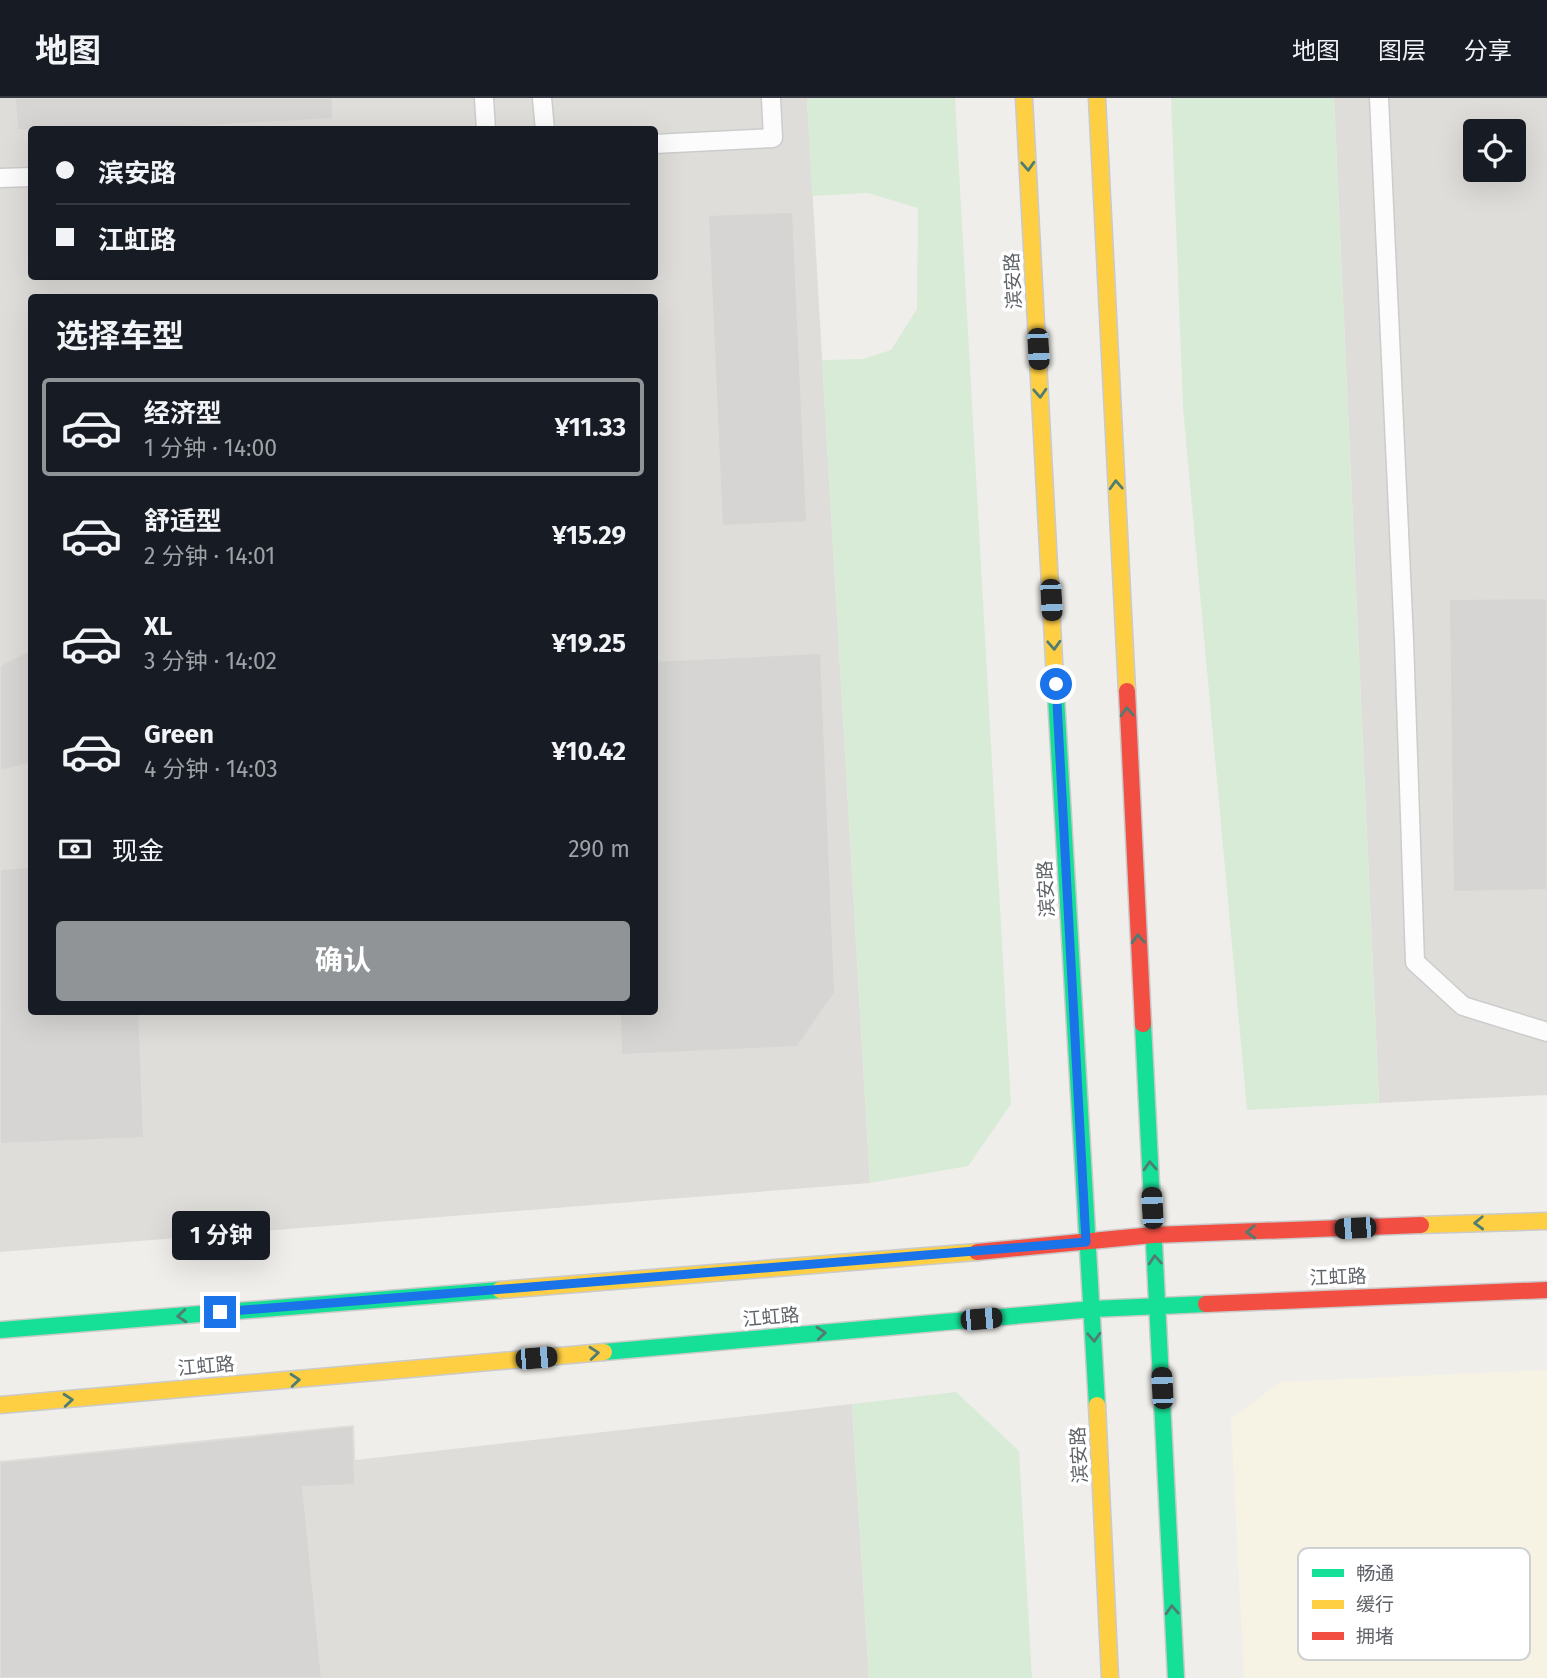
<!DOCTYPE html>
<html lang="zh">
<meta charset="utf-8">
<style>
:root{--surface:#171b24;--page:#242831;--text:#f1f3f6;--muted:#9ea1a6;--line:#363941;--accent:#919496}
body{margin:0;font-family:"Fira Sans","Noto Sans SC",sans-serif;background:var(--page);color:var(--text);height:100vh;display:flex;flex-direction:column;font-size:26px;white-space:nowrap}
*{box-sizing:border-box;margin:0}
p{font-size:23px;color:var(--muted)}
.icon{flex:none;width:38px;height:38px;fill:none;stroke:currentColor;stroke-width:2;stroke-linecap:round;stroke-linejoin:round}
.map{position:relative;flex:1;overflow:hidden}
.sheet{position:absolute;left:28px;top:196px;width:630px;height:721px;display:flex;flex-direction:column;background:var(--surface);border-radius:7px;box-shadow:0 7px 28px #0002}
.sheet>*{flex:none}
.guide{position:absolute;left:28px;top:28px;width:630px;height:154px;border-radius:7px;box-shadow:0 7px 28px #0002;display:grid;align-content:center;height:154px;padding:0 28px;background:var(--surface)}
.controls{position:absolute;left:1463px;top:21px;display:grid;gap:14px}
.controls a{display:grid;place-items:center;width:63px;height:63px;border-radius:7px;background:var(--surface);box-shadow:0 7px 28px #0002;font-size:35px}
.end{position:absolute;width:32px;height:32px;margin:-16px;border:9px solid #1a73e8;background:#fff;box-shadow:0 0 0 4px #fff}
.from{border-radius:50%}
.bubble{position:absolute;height:49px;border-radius:7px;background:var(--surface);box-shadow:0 7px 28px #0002;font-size:23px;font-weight:700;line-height:49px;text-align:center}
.car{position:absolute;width:21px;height:42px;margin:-21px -10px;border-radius:9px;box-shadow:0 0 5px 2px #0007;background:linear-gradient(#222 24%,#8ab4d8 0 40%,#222 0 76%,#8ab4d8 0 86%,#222 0)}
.guide b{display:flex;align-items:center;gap:24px;height:66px;font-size:26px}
.guide b+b{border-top:2px solid var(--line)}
.guide i{width:18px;height:18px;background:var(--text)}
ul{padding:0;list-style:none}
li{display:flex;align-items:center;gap:21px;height:98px;margin:0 14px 10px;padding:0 14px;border:4px solid transparent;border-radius:7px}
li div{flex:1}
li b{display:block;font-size:26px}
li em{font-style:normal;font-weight:700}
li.selected{border-color:var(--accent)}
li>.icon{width:63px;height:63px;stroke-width:1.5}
h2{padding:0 28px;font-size:32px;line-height:84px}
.pay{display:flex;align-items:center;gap:18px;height:77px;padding:0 28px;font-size:26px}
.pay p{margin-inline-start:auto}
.cta{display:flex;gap:14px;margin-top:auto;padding:14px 28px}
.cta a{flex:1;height:80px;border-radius:7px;background:var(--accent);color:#fff;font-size:28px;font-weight:700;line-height:80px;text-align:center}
header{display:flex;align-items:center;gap:42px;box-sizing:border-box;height:98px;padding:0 35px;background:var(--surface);border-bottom:2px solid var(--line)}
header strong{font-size:33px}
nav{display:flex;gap:38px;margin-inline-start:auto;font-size:24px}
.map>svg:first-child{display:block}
.commercial{fill:#f7f3e4}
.industrial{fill:#dfddda;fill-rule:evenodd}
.green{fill:#d8ebd6}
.building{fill:#d6d5d3;stroke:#deddd9;stroke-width:2}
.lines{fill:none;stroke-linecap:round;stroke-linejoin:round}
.lane-casing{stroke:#cbcccc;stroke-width:21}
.fast-casing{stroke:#cacacb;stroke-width:19}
.slow-casing{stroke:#cacacb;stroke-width:19}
.jam-casing{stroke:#cacacb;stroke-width:19}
.lane{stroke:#fdfcfc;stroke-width:18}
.fast{stroke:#16e098;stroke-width:16}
.slow{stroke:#ffcf43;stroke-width:16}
.jam{stroke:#f24e42;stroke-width:16}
.oneway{stroke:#507c72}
.route{stroke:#1a73e8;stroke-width:9}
.labels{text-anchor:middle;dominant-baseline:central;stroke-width:7;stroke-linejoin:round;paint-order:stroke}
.street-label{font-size:19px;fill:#5f6368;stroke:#fff}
.key{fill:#fff;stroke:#cfd0d2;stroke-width:2}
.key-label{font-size:19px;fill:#5f6368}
</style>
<header>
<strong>地图</strong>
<nav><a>地图</a><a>图层</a><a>分享</a></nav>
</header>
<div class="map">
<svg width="1547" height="1580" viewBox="0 0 1547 1580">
<rect width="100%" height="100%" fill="#efeeea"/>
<path class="commercial" d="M 1547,1272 L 1547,1580 L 1244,1580 L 1231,1321 L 1280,1284 Z"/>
<g class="industrial">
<path d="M 0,0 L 807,0 L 870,1085 L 0,1154 ZM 32,32 L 654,32 L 654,178 L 32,178 ZM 32,200 L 654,200 L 654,914 L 32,914 Z"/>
<path d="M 1334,0 L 1547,0 L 1547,997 L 1379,1005 ZM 1475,33 L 1514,33 L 1514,72 L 1475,72 Z"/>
<path d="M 852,1306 L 869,1580 L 0,1580 L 0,1402 Z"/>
</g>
<g class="green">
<path d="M 807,0 L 955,0 L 1011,1006 L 968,1068 L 870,1085 L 822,262 L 863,261 L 891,252 L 917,211 L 918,110 L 868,95 L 812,98 Z"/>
<path d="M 1171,0 L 1334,0 L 1379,1005 L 1247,1012 L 1183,309 Z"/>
<path d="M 956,1294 L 1019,1353 L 1032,1580 L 869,1580 L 852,1306 Z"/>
</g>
<g class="building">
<path d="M 15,0 L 333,0 L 333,21 L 128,32 L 17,32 Z"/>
<path d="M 793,114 L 807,424 L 722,428 L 708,117 Z"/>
<path d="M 1547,500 L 1547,792 L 1453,794 L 1449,501 Z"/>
<path d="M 32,551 L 32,665 L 0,673 L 0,567 Z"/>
<path d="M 821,555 L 835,895 L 797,949 L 621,957 L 620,914 L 654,914 L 654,563 Z"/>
<path d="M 32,769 L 32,914 L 139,914 L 144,1040 L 0,1046 L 0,771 Z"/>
<path d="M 353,1328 L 355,1387 L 303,1389 L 322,1580 L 0,1580 L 0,1364 Z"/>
</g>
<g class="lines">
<g class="lane-casing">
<g id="lane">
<path d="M 484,0 L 486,32"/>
<path d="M 542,0 L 545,32"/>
<path d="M 1379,0 L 1404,542 L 1415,864 L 1463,908 L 1547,934"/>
<path d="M 654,46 L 773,40 L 771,0"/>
<path d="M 0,80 L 32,79"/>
</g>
</g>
<g class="fast-casing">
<g id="fast">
<path d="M 1055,581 L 1097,1307"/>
<path d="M 1143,926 L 1176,1580"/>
<path d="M 0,1232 L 500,1192"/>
<path d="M 604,1254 L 1093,1211 L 1206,1206"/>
</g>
</g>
<g class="slow-casing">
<g id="slow">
<path d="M 1024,0 L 1055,581"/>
<path d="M 1097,0 L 1127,593"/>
<path d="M 1421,1127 L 1547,1123"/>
<path d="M 500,1192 L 977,1154"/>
<path d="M 0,1307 L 604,1254"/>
<path d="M 1097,1307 L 1110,1580"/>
</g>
</g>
<g class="jam-casing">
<g id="jam">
<path d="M 1127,593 L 1143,926"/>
<path d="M 977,1154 L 1153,1137 L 1421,1127"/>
<path d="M 1206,1206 L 1547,1192"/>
</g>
</g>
<use href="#lane" class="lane"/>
<use href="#fast" class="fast"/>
<use href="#slow" class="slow"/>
<use href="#jam" class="jam"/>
</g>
<defs><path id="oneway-chevron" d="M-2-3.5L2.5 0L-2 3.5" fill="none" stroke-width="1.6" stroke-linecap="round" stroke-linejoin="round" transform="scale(1.75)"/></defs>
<g class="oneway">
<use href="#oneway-chevron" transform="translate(1028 68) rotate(87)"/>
<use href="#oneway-chevron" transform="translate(1040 295) rotate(87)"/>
<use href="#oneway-chevron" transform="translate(1116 387) rotate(-93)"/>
<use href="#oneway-chevron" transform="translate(1054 547) rotate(87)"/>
<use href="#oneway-chevron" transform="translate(1127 614) rotate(-93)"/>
<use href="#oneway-chevron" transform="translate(1138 841) rotate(-93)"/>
<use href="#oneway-chevron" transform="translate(1150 1068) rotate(-93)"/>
<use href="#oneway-chevron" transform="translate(1479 1125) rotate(178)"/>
<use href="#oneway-chevron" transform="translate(1251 1134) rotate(178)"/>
<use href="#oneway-chevron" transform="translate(1155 1162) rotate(-94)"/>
<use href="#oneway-chevron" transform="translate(182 1218) rotate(175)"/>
<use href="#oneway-chevron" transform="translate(821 1235) rotate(-5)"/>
<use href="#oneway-chevron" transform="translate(1094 1239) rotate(87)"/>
<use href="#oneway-chevron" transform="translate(594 1255) rotate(-5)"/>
<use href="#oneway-chevron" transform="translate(295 1282) rotate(-5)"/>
<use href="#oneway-chevron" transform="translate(68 1302) rotate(-5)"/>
<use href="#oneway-chevron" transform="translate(1172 1512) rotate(-93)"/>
</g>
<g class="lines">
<path class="route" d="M 220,1214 L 1086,1144 L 1056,586"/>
</g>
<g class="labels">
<g class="street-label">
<text transform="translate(1013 183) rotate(-93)">滨安路</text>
<text transform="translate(1046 791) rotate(-93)">滨安路</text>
<text transform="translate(1338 1179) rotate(-2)">江虹路</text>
<text transform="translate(771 1219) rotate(-5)">江虹路</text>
<text transform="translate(206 1268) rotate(-5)">江虹路</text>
<text transform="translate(1079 1357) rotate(-93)">滨安路</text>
</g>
</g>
<rect x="1298" y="1450" width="232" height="112" rx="10" class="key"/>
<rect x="1312" y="1471" width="32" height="8" fill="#16e098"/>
<rect x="1312" y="1502" width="32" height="9" fill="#ffcf43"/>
<rect x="1312" y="1534" width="32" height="8" fill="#f24e42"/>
<g class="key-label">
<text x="1356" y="1482">畅通</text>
<text x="1356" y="1513">缓行</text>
<text x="1356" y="1545">拥堵</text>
</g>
</svg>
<div class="controls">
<a><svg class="icon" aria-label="locate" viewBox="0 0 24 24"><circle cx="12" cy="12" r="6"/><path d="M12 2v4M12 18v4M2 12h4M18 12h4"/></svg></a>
</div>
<i class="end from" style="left:1056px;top:586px"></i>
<i class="end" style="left:220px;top:1214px"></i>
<div class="bubble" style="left:172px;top:1113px;width:98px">1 分钟</div>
<i class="car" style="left:1038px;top:251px;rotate:177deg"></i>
<i class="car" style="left:1051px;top:502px;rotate:177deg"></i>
<i class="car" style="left:1152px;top:1110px;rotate:357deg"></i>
<i class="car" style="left:1355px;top:1130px;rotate:267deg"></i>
<i class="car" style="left:981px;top:1221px;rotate:85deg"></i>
<i class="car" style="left:536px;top:1260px;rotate:85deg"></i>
<i class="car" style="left:1162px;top:1290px;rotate:357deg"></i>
<div class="guide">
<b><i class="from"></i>滨安路</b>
<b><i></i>江虹路</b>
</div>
<section class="sheet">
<h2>选择车型</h2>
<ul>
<li class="selected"><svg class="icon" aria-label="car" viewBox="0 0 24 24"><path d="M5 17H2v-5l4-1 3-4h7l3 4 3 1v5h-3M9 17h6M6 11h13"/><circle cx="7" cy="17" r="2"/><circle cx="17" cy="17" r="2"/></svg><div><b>经济型</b><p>1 分钟 · 14:00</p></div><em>¥11.33</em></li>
<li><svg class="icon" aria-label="car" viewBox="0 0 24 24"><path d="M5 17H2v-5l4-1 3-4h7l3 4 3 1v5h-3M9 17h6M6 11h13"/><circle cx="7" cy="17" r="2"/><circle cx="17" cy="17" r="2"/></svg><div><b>舒适型</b><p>2 分钟 · 14:01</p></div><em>¥15.29</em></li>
<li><svg class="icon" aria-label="car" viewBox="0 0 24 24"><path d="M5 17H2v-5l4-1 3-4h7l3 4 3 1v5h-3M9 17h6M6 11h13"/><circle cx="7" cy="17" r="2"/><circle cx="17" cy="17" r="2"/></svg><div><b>XL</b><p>3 分钟 · 14:02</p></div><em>¥19.25</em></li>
<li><svg class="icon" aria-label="car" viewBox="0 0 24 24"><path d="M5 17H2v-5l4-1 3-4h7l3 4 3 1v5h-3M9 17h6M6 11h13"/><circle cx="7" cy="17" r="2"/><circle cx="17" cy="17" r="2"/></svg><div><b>Green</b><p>4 分钟 · 14:03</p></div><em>¥10.42</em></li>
</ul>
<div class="pay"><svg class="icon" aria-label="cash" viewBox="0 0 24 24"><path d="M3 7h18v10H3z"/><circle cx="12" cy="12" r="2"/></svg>现金<p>290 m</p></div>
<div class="cta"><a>确认</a></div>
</section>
</div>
